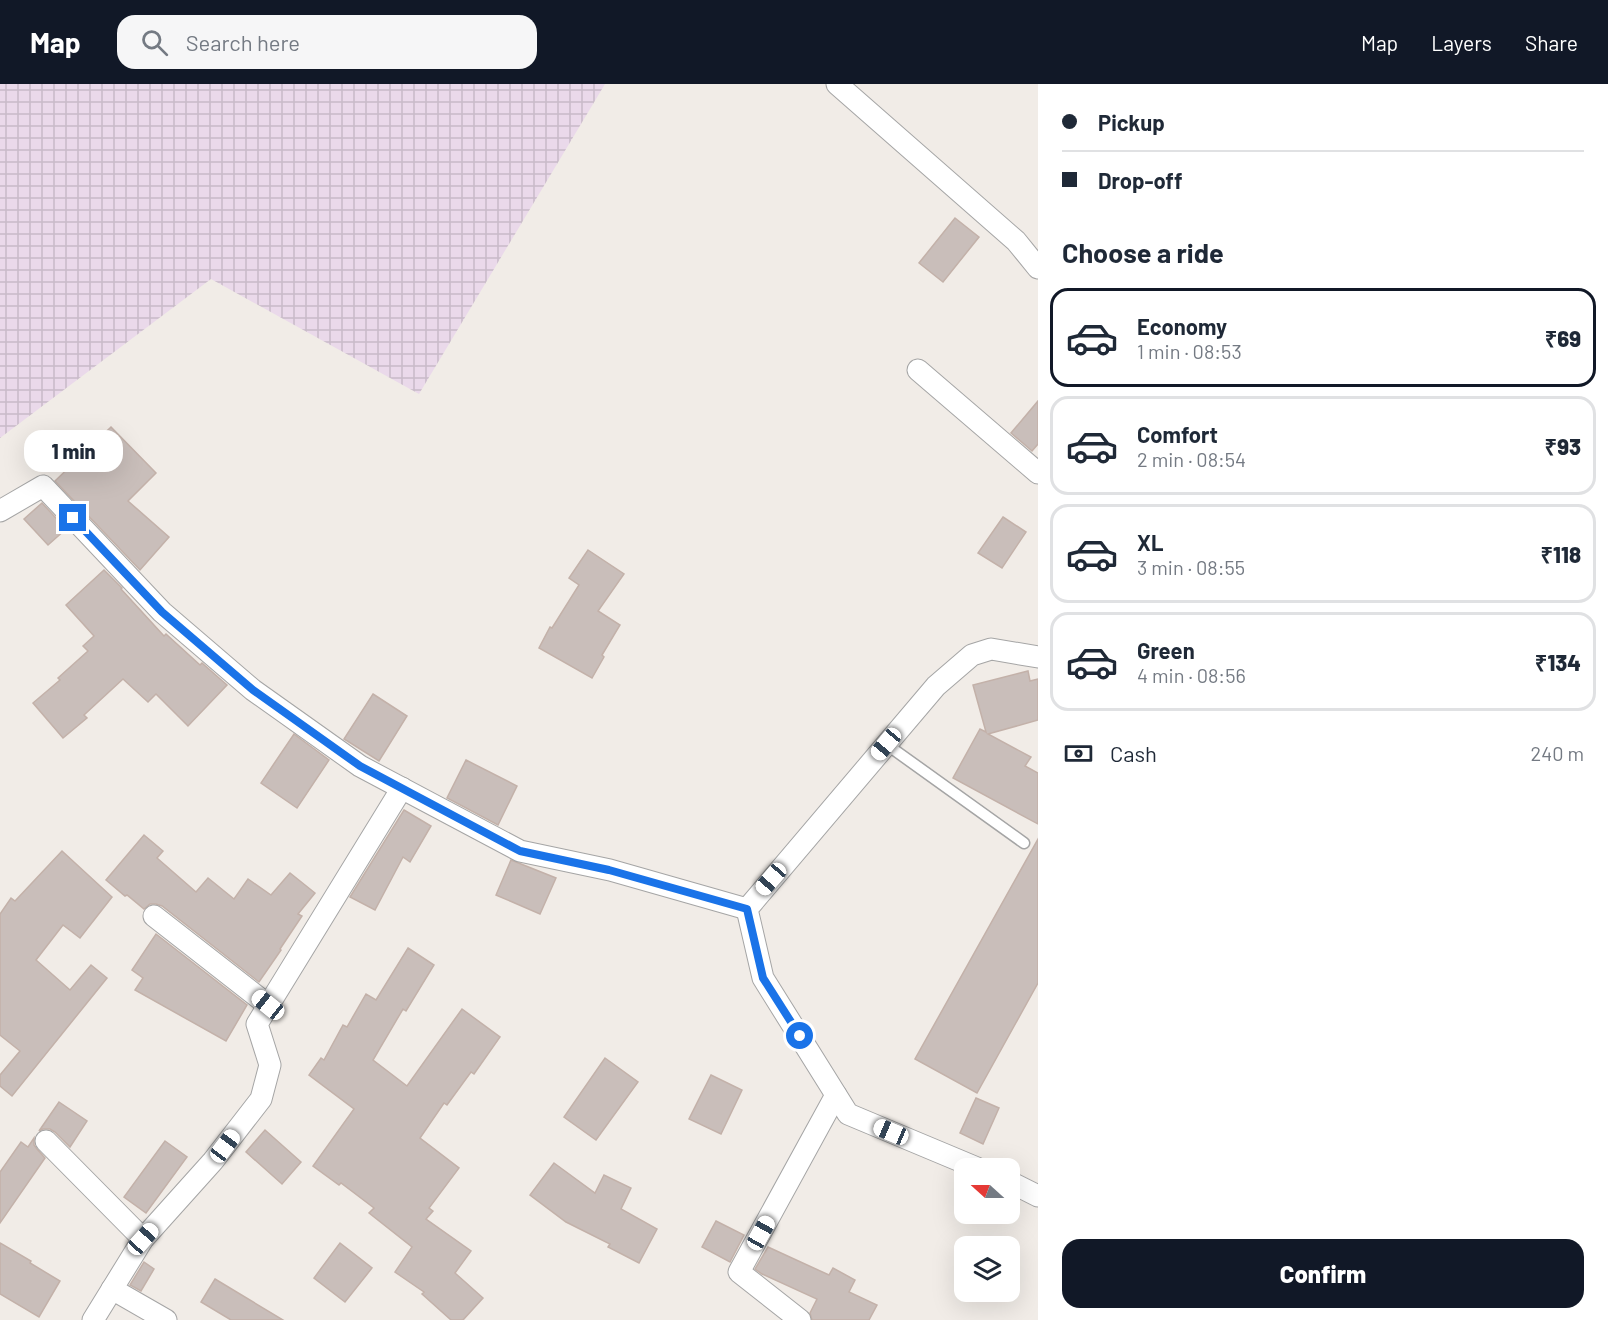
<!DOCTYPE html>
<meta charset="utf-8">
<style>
:root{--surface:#fff;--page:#f6f6f7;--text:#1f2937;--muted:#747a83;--line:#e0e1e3;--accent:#111827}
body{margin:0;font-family:Barlow,sans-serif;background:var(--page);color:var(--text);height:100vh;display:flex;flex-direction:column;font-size:22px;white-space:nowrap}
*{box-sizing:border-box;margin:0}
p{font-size:20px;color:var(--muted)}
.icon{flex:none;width:33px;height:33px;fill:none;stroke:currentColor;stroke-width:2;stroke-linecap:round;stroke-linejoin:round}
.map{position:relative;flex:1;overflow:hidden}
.drawer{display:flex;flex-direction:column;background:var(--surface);width:570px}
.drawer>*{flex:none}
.banner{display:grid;align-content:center;height:132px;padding:0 24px;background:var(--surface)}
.needle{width:39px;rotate:291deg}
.controls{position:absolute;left:954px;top:1074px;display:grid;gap:12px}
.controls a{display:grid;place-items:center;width:66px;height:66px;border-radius:12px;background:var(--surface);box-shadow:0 6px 24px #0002;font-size:30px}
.end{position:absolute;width:27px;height:27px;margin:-14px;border:8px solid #1a73e8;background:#fff;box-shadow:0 0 0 3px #fff}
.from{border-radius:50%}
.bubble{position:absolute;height:42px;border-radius:18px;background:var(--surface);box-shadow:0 6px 24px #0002;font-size:20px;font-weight:800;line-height:42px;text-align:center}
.car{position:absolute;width:18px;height:36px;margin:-18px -9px;border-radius:8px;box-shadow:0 0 4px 2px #0007;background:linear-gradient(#fff 24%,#345 0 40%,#fff 0 76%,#345 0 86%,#fff 0)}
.banner b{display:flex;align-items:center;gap:21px;height:57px;font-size:22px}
.banner b+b{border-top:2px solid var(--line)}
.banner i{width:15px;height:15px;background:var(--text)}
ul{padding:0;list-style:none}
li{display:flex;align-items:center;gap:18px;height:99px;margin:0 12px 9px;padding:0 12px;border:3px solid var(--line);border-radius:18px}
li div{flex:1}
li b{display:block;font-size:22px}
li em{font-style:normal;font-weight:800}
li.on{border-color:var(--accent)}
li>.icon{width:54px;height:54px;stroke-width:1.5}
h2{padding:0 24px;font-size:27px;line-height:72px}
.pay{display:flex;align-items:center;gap:15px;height:66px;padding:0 24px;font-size:22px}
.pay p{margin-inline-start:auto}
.cta{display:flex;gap:12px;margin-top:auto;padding:12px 24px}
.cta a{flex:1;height:69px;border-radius:18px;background:var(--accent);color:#fff;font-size:24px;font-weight:800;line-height:69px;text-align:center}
header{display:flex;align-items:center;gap:36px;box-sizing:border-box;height:84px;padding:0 30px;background:var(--accent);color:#fff}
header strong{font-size:28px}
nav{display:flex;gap:33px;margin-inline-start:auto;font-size:21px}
.search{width:420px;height:54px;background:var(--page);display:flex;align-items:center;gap:15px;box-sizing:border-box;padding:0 21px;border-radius:18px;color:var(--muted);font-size:22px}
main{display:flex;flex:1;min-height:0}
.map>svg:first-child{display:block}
.industrial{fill:url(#industrial-grid)}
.building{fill:#c9beba;stroke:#c3b1a9;stroke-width:1.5}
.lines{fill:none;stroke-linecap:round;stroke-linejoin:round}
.service-casing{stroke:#a5a5a5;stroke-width:13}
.minor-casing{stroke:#a5a5a5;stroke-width:23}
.service{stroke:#fff;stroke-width:10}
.minor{stroke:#fff;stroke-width:21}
.route{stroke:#1a73e8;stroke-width:8}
</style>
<header>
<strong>Map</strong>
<div class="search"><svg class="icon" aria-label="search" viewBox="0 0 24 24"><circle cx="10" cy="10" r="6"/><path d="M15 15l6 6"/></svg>Search here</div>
<nav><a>Map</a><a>Layers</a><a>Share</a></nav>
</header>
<main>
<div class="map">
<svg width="1038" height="1236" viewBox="0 0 1038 1236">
<defs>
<pattern id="industrial-grid" width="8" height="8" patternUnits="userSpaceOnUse" patternTransform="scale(1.5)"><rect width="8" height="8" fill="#ead9ea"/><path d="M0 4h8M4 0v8" fill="none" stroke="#c8bac8"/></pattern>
</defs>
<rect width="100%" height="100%" fill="#f1ece7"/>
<path class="industrial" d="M 0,0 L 605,0 L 419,310 L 211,195 L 0,354 Z"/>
<g class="building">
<path d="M 955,134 L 979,153 L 943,198 L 919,179 Z"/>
<path d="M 1038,317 L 1038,360 L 1032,367 L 1011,349 Z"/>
<path d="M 111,343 L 156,389 L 128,417 L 169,453 L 140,486 L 55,397 Z"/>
<path d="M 42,419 L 66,445 L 48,461 L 24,435 Z"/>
<path d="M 1003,433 L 1026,448 L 1002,484 L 978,469 Z"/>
<path d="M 588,466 L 624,490 L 598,527 L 620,541 L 602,571 L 604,573 L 592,594 L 539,564 L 550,543 L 552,544 L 579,501 L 569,494 Z"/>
<path d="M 104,486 L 122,504 L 121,505 L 164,552 L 166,550 L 200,581 L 202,579 L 227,601 L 188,642 L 156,610 L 148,618 L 123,595 L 84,631 L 87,634 L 63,654 L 33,619 L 60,596 L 58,594 L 88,567 L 83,562 L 94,552 L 66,521 Z"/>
<path d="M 1028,587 L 1030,597 L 1038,595 L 1038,636 L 988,650 L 1031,673 L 1025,682 L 1038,689 L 1038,740 L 953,694 L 980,645 L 986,648 L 973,601 Z"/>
<path d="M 373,610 L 407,632 L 379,677 L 344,655 Z"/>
<path d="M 294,650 L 329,676 L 297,724 L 261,699 Z"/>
<path d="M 466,676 L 517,702 L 498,741 L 447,714 Z"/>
<path d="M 404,726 L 431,742 L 410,778 L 403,773 L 375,826 L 350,813 Z"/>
<path d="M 144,751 L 163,767 L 157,774 L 196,808 L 208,794 L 234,815 L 248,795 L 271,811 L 290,789 L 315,809 L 298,830 L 302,832 L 280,865 L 281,866 L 259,898 L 162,822 L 156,820 L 150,820 L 144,825 L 127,811 L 125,812 L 106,796 Z"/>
<path d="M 1038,755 L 1038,899 L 977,1009 L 915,975 Z"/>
<path d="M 62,767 L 112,813 L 80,854 L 63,841 L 36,876 L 70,906 L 91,881 L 107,894 L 12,1012 L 0,1002 L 0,991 L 20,967 L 0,951 L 0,830 L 11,814 L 15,817 Z"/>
<path d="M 511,776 L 556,794 L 540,830 L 496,811 Z"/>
<path d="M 156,850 L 247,921 L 226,957 L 135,906 L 143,894 L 132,886 Z"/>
<path d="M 408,864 L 434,881 L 406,927 L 403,925 L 373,976 L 407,1002 L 462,925 L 500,953 L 474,990 L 471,988 L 447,1021 L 444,1019 L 420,1054 L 459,1084 L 429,1124 L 433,1127 L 426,1135 L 471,1167 L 455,1189 L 483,1214 L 463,1236 L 451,1236 L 422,1210 L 424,1208 L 395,1188 L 412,1163 L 369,1129 L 374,1124 L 341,1099 L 339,1101 L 313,1082 L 354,1025 L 309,991 L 321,974 L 324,976 L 343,941 L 347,943 L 366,910 L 376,916 Z"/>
<path d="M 605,974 L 638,998 L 596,1056 L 564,1033 Z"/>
<path d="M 711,991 L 742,1006 L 721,1050 L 689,1035 Z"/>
<path d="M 976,1014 L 999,1024 L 983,1060 L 960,1049 Z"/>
<path d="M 59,1018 L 87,1037 L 70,1063 L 55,1048 L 50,1045 L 43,1045 L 39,1047 Z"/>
<path d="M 265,1046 L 301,1078 L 282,1100 L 246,1068 Z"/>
<path d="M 34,1054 L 34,1061 L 37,1065 L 45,1074 L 0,1139 L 0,1088 L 21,1058 L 28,1063 Z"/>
<path d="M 165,1057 L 187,1073 L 146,1129 L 124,1113 Z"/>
<path d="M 554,1079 L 595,1109 L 604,1091 L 631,1104 L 621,1125 L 657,1145 L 639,1179 L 608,1163 L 610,1160 L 566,1138 L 530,1111 Z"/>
<path d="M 716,1137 L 744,1151 L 730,1178 L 702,1163 Z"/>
<path d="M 0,1159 L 31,1177 L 30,1179 L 60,1197 L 39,1233 L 0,1210 Z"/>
<path d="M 340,1159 L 372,1184 L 345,1218 L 314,1194 Z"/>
<path d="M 768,1163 L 829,1191 L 833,1184 L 855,1196 L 849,1208 L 877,1221 L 869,1236 L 812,1236 L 810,1229 L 817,1215 L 762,1190 L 755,1185 Z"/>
<path d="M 144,1178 L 154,1185 L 141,1207 L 130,1201 Z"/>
<path d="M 215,1195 L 283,1236 L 231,1236 L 201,1218 Z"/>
</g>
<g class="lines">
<g class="service-casing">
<path id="service" d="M 886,660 L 1024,759"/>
</g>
<g class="minor-casing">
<g id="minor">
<path d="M 837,0 L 1016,157 L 1038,184"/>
<path d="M 918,286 L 1038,389"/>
<path d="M 0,427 L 43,402 L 162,528 L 253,606 L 360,682 L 520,767 L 610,786 L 747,825"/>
<path d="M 154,832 L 268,921"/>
<path d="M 46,1057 L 143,1155"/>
<path d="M 977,1084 L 848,1030 L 763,894 L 747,825 L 936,602 L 972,571 L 991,565 L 1038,573"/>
<path d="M 1010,1098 L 1038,1112"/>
<path d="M 112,1205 L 166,1236"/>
<path d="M 93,1236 L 143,1155 L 213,1077 L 261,1015 L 270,981 L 257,940 L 402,704"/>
<path d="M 800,1236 L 739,1188 L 836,1011"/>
</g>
</g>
<use href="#service" class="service"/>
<use href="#minor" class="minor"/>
</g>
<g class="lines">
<path class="route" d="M 73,434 L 162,528 L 253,606 L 360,682 L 520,767 L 609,786 L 747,825 L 763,894 L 800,952"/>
</g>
</svg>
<div class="controls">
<a><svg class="needle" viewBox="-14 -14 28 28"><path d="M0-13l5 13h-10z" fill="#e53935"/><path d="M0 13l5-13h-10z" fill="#747a83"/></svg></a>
<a><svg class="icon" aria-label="layers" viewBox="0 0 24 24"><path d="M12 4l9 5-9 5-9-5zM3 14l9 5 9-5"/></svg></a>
</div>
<i class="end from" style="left:800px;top:952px"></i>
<i class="end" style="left:73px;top:434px"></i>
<div class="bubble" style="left:24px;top:346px;width:99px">1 min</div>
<i class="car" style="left:886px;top:660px;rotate:220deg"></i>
<i class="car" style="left:771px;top:795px;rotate:221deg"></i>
<i class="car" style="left:268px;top:921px;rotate:309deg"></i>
<i class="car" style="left:891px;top:1048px;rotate:293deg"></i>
<i class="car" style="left:225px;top:1062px;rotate:37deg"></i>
<i class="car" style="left:761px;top:1149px;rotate:29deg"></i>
<i class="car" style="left:143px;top:1155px;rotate:42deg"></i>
</div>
<section class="drawer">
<div class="banner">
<b><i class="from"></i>Pickup</b>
<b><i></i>Drop-off</b>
</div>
<h2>Choose a ride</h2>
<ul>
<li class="on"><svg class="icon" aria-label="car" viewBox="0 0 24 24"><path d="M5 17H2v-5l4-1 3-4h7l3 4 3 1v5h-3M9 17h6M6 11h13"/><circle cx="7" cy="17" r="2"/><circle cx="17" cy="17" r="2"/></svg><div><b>Economy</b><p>1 min · 08:53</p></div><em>₹69</em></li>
<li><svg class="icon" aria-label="car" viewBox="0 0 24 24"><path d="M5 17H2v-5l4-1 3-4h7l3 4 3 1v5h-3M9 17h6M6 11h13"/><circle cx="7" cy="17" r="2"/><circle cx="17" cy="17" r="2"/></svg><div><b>Comfort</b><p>2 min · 08:54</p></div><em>₹93</em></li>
<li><svg class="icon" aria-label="car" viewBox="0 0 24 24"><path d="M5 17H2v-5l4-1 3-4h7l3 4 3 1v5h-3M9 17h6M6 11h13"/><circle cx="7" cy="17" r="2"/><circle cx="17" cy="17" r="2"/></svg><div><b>XL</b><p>3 min · 08:55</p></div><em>₹118</em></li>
<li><svg class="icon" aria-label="car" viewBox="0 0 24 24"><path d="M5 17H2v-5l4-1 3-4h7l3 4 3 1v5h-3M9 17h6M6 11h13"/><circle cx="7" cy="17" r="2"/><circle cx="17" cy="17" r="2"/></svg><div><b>Green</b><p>4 min · 08:56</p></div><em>₹134</em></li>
</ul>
<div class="pay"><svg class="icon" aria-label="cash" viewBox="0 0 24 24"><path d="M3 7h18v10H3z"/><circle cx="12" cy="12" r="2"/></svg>Cash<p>240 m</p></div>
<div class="cta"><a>Confirm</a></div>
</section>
</main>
